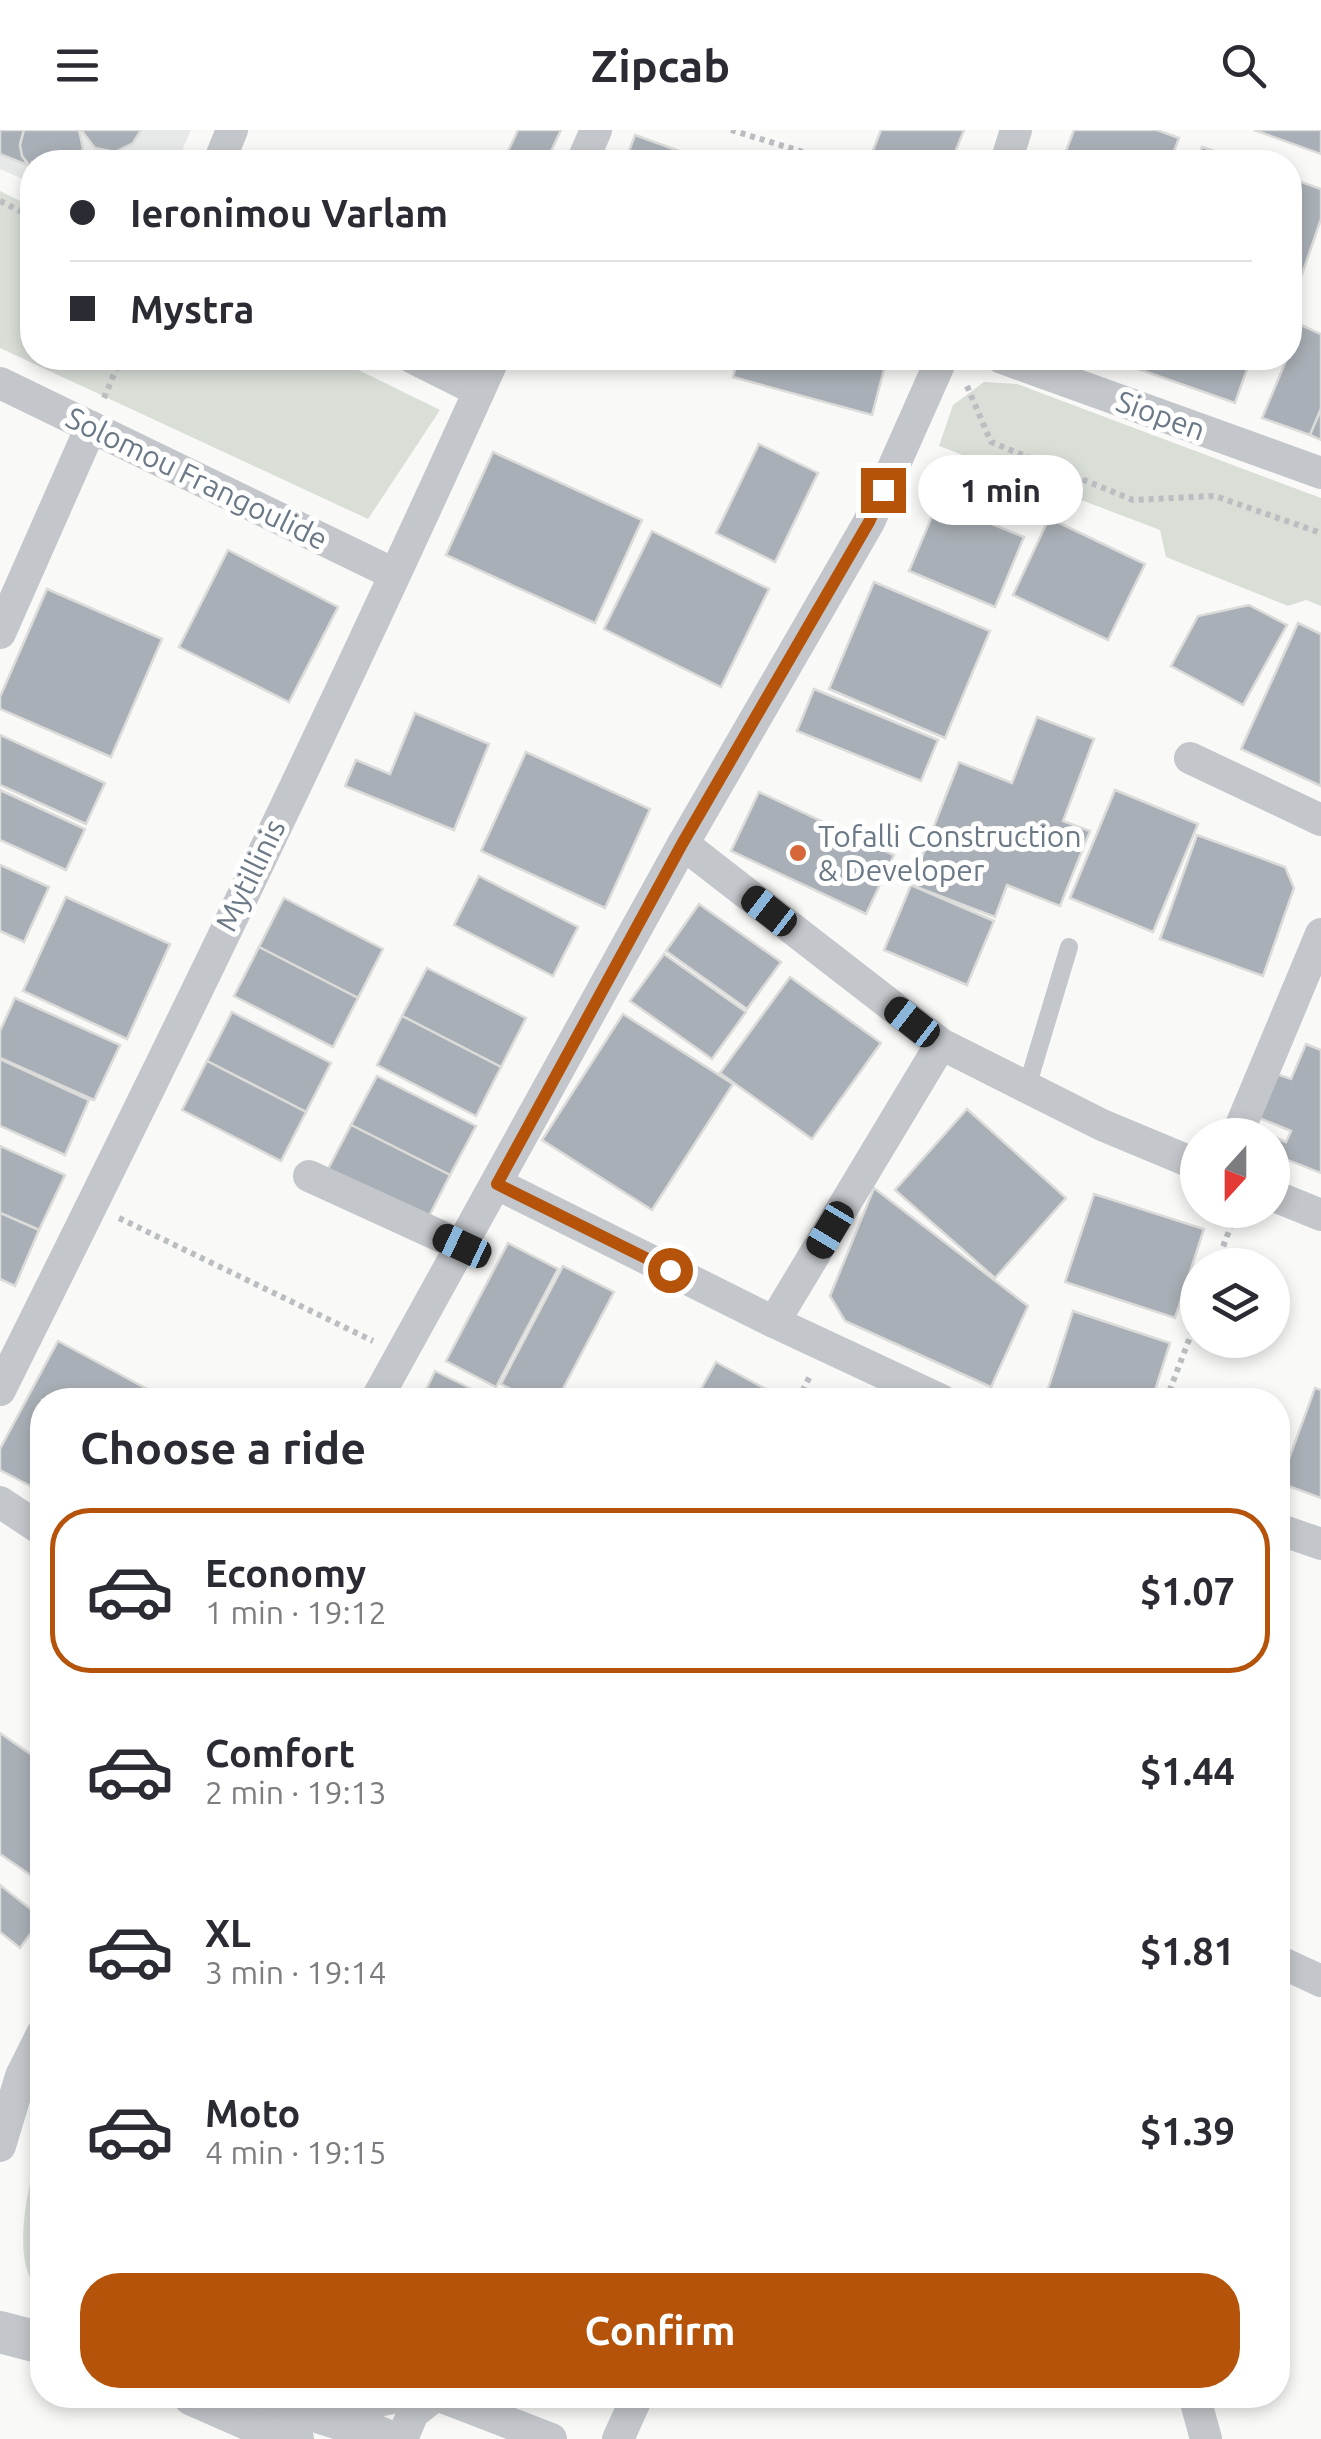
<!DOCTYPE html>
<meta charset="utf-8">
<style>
:root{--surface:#fff;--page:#f2f2f3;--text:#2b2b33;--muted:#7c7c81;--line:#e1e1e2;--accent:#b45309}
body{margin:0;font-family:Ubuntu,sans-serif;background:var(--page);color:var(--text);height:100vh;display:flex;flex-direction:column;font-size:38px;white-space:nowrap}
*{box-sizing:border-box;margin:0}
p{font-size:32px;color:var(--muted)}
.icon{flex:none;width:55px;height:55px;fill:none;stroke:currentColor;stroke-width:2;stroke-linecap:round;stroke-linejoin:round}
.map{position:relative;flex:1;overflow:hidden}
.side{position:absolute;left:30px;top:1258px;width:1260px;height:1020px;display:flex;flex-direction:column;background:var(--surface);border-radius:40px;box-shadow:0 5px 15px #0003}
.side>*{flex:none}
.hud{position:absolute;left:20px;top:20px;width:1282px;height:220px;border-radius:40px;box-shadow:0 5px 15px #0003;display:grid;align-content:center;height:220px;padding:0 50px;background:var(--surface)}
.needle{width:65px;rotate:201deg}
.controls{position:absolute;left:1180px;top:988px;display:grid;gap:20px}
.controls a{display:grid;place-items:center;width:110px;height:110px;border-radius:50%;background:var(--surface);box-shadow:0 5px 15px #0003;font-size:50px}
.end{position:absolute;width:45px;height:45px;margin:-22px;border:12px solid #b45309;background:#fff;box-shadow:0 0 0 5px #fff}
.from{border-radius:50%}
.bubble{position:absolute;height:70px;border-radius:35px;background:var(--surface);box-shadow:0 5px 15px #0003;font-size:32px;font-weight:700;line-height:70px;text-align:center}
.car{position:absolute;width:30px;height:60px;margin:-30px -15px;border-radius:12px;box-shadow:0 0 8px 2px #0007;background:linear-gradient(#222 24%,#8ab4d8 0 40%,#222 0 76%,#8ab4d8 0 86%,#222 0)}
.hud b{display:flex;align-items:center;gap:35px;height:95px;font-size:38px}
.hud b+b{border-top:2px solid var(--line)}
.hud i{width:25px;height:25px;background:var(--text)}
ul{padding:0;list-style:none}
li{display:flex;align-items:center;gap:30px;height:165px;margin:0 20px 15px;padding:0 30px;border:5px solid transparent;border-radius:40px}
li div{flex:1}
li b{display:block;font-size:38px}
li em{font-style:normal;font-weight:700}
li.current{border-color:var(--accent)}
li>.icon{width:90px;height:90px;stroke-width:1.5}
h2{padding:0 50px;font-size:45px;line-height:120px}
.primary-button{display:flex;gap:20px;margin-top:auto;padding:20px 50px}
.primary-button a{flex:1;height:115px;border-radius:40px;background:var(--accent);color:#fff;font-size:40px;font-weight:700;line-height:115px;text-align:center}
header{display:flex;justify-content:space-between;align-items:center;height:130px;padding:0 50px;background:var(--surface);font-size:45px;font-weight:700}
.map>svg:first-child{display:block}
.built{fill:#e7e8e8}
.green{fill:#d9ded7}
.building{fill:#a9afb6;stroke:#dbdbd9;stroke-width:2.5}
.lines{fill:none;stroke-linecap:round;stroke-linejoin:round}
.path{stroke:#bbbec0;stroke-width:6;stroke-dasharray:5 5;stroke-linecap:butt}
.service{stroke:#c3c6ca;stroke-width:18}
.minor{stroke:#c3c6ca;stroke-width:32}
.tertiary{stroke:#c3c6ca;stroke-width:42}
.route{stroke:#b45309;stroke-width:12}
.poi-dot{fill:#d6673b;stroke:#fff;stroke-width:4}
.labels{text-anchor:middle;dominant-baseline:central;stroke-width:10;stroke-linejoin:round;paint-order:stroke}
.street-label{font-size:30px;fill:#6b7886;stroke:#fff}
.poi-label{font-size:30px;fill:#6b7886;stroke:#fff;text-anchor:start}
</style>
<header><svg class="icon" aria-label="menu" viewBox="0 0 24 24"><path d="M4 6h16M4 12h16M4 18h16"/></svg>Zipcab<svg class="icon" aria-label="search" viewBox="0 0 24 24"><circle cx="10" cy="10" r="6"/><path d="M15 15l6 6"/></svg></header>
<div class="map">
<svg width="1321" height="2309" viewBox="0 0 1321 2309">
<rect width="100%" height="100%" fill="#f9f9f7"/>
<path class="built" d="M 0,0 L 191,0 L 177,32 L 32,32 L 32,53 L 0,39 Z"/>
<g class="green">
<path d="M 0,61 L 32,77 L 32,228 L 334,228 L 440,280 L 368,389 L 0,218 Z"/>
<path d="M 984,252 L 1017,254 L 1321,368 L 1321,476 L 1306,470 L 1288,476 L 1166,427 L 1160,400 L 939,316 L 953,275 Z"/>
<path d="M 42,2003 L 42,2165 C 5,2130 32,2047 42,2003 Z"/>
</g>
<g class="building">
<path d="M 0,0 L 24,0 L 20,15 L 27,35 L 0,24 Z"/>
<path d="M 24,0 L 79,0 L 83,18 L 80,29 L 77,32 L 32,32 L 32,39 L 22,26 L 20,15 Z"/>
<path d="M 81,0 L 141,0 L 133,13 L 115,22 L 95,18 Z"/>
<path d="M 518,0 L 561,0 L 546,32 L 503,32 Z"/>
<path d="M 881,0 L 964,0 L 951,32 L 881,32 L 870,28 Z"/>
<path d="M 1074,0 L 1157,0 L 1179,8 L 1170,32 L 1062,32 Z"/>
<path d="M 1254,0 L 1321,0 L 1321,24 Z"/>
<path d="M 635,5 L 704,30 L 704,32 L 625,32 Z"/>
<path d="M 1202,17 L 1247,32 L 1197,32 Z"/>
<path d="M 1290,48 L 1321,59 L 1321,89 L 1300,150 L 1290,147 Z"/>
<path d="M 1301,195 L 1321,204 L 1321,279 L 1310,305 L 1262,288 Z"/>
<path d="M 738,228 L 887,228 L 872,285 L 733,247 Z"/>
<path d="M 1142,228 L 1251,228 L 1235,273 L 1138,239 Z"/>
<path d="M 1321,279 L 1321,310 L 1310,305 Z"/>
<path d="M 759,314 L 818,343 L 775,432 L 716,403 Z"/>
<path d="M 493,322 L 642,390 L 595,493 L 446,425 Z"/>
<path d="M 938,372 L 1024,407 L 995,477 L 909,441 Z"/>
<path d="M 1049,388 L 1145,434 L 1108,510 L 1013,465 Z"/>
<path d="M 652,401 L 769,459 L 721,557 L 604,499 Z"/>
<path d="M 228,420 L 338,477 L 289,572 L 179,517 Z"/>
<path d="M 874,452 L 990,501 L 945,608 L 829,559 Z"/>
<path d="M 47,459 L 162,509 L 111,627 L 0,579 L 0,567 Z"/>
<path d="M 1249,475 L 1287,495 L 1243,575 L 1171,536 L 1198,486 Z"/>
<path d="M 1298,493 L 1321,504 L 1321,656 L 1241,619 Z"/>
<path d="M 814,559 L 938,610 L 921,651 L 797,601 Z"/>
<path d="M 415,583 L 489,614 L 454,700 L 345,656 L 356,630 L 390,644 Z"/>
<path d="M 1037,587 L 1094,609 L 1063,691 L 1090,701 L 1060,776 L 1007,755 L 995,787 L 911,755 L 959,632 L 1012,653 Z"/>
<path d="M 0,605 L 105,653 L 86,694 L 0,655 Z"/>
<path d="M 526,622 L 650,679 L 605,778 L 481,721 Z"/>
<path d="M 0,660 L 85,699 L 66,740 L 0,710 Z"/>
<path d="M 1115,660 L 1198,694 L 1153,802 L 1070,768 Z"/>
<path d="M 759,662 L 894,725 L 866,784 L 731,721 Z"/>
<path d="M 1197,705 L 1285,737 L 1294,758 L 1263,846 L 1160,809 Z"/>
<path d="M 0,735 L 49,757 L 24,812 L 0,801 Z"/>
<path d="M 479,746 L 578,797 L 553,846 L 454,795 Z"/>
<path d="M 911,755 L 994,791 L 967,855 L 884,820 Z"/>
<path d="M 66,767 L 170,814 L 127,909 L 23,861 Z"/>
<path d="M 284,768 L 383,819 L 358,868 L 259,817 Z"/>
<path d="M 699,774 L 781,832 L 747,879 L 666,821 Z"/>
<path d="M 259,817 L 358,868 L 333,917 L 234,866 Z"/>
<path d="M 664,824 L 746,882 L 712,929 L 630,871 Z"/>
<path d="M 427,838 L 526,888 L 501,937 L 402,886 Z"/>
<path d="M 790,847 L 881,913 L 812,1009 L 720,943 Z"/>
<path d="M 15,868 L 120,915 L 94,970 L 0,928 L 0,901 Z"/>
<path d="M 232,882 L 331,933 L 306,982 L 207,931 Z"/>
<path d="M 623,884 L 733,954 L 652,1080 L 542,1010 Z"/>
<path d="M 402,886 L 501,937 L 476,986 L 377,935 Z"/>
<path d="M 1306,914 L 1321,920 L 1321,1043 L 1272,1024 L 1272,1006 L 1286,1012 L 1291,1001 L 1259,988 L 1277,944 L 1291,949 Z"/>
<path d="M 0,929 L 89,970 L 65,1025 L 0,996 Z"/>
<path d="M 207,931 L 306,982 L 281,1031 L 182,980 Z"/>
<path d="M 377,946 L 476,996 L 450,1045 L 351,995 Z"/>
<path d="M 967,979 L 1066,1068 L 995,1148 L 895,1060 Z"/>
<path d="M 351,995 L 450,1045 L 425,1094 L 326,1043 Z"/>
<path d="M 0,1016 L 65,1045 L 39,1100 L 0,1083 Z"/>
<path d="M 874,1058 L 1028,1176 L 991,1257 L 845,1191 L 830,1166 Z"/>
<path d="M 1094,1064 L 1204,1099 L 1175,1188 L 1065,1152 Z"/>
<path d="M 0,1083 L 39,1100 L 15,1156 L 0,1149 Z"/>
<path d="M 508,1113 L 558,1139 L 496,1257 L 446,1231 Z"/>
<path d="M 563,1136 L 614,1162 L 557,1270 L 532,1270 L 501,1254 Z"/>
<path d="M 1073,1181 L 1170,1213 L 1152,1270 L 1045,1268 Z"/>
<path d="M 58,1211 L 160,1266 L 157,1270 L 42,1270 L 42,1362 L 0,1340 L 0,1319 Z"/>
<path d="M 716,1232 L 786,1270 L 695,1270 Z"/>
<path d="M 435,1241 L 494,1270 L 421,1270 Z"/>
<path d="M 1315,1258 L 1321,1260 L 1321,1368 L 1280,1353 Z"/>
<path d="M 0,1603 L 42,1632 L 42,1753 L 0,1724 Z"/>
<path d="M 0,1755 L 42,1788 L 20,1818 L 0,1802 Z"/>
</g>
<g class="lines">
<g class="path">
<path d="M 731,0 L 836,32"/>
<path d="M 0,71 L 32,87"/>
<path d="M 967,256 L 991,312 L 1133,370 L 1215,366 L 1321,403"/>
<path d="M 104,268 L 121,228"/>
<path d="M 119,1088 L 373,1211"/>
<path d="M 1216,1135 L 1237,1080"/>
<path d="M 798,1270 L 811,1244"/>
<path d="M 1166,1270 L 1198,1186"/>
</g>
<path class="service" d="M 1027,957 L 1069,817"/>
<g class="minor">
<path d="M 219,32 L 232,0"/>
<path d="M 582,32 L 596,0"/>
<path d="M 1006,32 L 1016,0"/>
<path d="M 413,228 L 479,261"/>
<path d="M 1002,228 L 1321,343"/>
<path d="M 0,253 L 394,444"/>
<path d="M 0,503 L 91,297"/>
<path d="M 1190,628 L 1321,690"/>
<path d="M 683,714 L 941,914 L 1102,995 L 1198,1035"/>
<path d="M 1237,1005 L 1321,804"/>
<path d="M 309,1046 L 462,1116"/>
<path d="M 497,1054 L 774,1192 L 941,1270"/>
<path d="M 1272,1065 L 1321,1085"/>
<path d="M 774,1192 L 941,914"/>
<path d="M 0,1260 C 170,919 338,575 494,228"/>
<path d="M 376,1270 L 683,714 L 869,392 L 942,228"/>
<path d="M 0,1372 L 42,1400"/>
<path d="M 1278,1399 L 1321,1414"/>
<path d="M 1278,1831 L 1321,1851"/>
<path d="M 0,2016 L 21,1946 L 42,1904"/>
<path d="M 437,2265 L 551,2309"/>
<path d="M 1194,2265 L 1206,2309"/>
<path d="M 340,2289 L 373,2272 L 405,2265"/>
<path d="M 402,2309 L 413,2283 L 436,2265"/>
<path d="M 618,2309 L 638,2265"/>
</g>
<g class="tertiary">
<path d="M 0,2202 L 42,2213"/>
<path d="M 193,2265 L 293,2309"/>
<path d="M 262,2265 L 340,2289 L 383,2309"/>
</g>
</g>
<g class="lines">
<path class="route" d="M 670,1140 L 497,1054 L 682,714 L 869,392 L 883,360"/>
</g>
<circle class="poi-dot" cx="798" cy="723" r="10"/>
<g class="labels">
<g class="street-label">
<text transform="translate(1161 285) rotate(20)">Siopen</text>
<text transform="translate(197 348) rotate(26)">Solomou Frangoulide</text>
<text transform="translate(250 745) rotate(-64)">Mytillinis</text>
</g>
<g class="poi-label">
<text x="818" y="706">Tofalli Construction<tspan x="818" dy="34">&amp; Developer</tspan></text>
</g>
</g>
</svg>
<div class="controls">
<a><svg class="needle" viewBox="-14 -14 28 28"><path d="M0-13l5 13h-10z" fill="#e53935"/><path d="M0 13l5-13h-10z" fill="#7c7c81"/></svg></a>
<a><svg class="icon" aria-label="layers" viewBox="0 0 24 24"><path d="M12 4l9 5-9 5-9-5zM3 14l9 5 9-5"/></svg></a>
</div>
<i class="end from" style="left:670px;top:1140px"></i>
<i class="end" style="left:883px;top:360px"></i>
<div class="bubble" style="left:918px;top:325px;width:165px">1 min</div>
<i class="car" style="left:769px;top:781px;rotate:308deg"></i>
<i class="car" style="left:912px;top:892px;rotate:308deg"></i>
<i class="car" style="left:830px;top:1100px;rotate:211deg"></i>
<i class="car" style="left:462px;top:1116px;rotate:295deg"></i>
<div class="hud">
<b><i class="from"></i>Ieronimou Varlam</b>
<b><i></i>Mystra</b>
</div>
<section class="side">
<h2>Choose a ride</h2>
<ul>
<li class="current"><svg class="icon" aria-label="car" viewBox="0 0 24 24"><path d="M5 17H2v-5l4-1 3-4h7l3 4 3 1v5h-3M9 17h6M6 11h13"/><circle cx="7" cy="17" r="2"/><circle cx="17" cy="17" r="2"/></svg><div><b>Economy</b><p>1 min · 19:12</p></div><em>$1.07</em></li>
<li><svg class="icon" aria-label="car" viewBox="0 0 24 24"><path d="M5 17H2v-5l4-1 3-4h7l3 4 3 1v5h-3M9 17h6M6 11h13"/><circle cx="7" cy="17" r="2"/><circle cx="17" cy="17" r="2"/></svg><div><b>Comfort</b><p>2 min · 19:13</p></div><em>$1.44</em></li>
<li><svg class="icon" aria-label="car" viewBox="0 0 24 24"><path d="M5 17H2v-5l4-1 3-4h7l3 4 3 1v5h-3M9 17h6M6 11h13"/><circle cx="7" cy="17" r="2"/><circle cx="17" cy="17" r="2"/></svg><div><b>XL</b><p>3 min · 19:14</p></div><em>$1.81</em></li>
<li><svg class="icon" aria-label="car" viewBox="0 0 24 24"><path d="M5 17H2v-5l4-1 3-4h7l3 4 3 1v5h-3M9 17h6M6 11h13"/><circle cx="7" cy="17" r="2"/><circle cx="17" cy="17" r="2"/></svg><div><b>Moto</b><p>4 min · 19:15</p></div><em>$1.39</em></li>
</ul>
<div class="primary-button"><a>Confirm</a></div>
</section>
</div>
